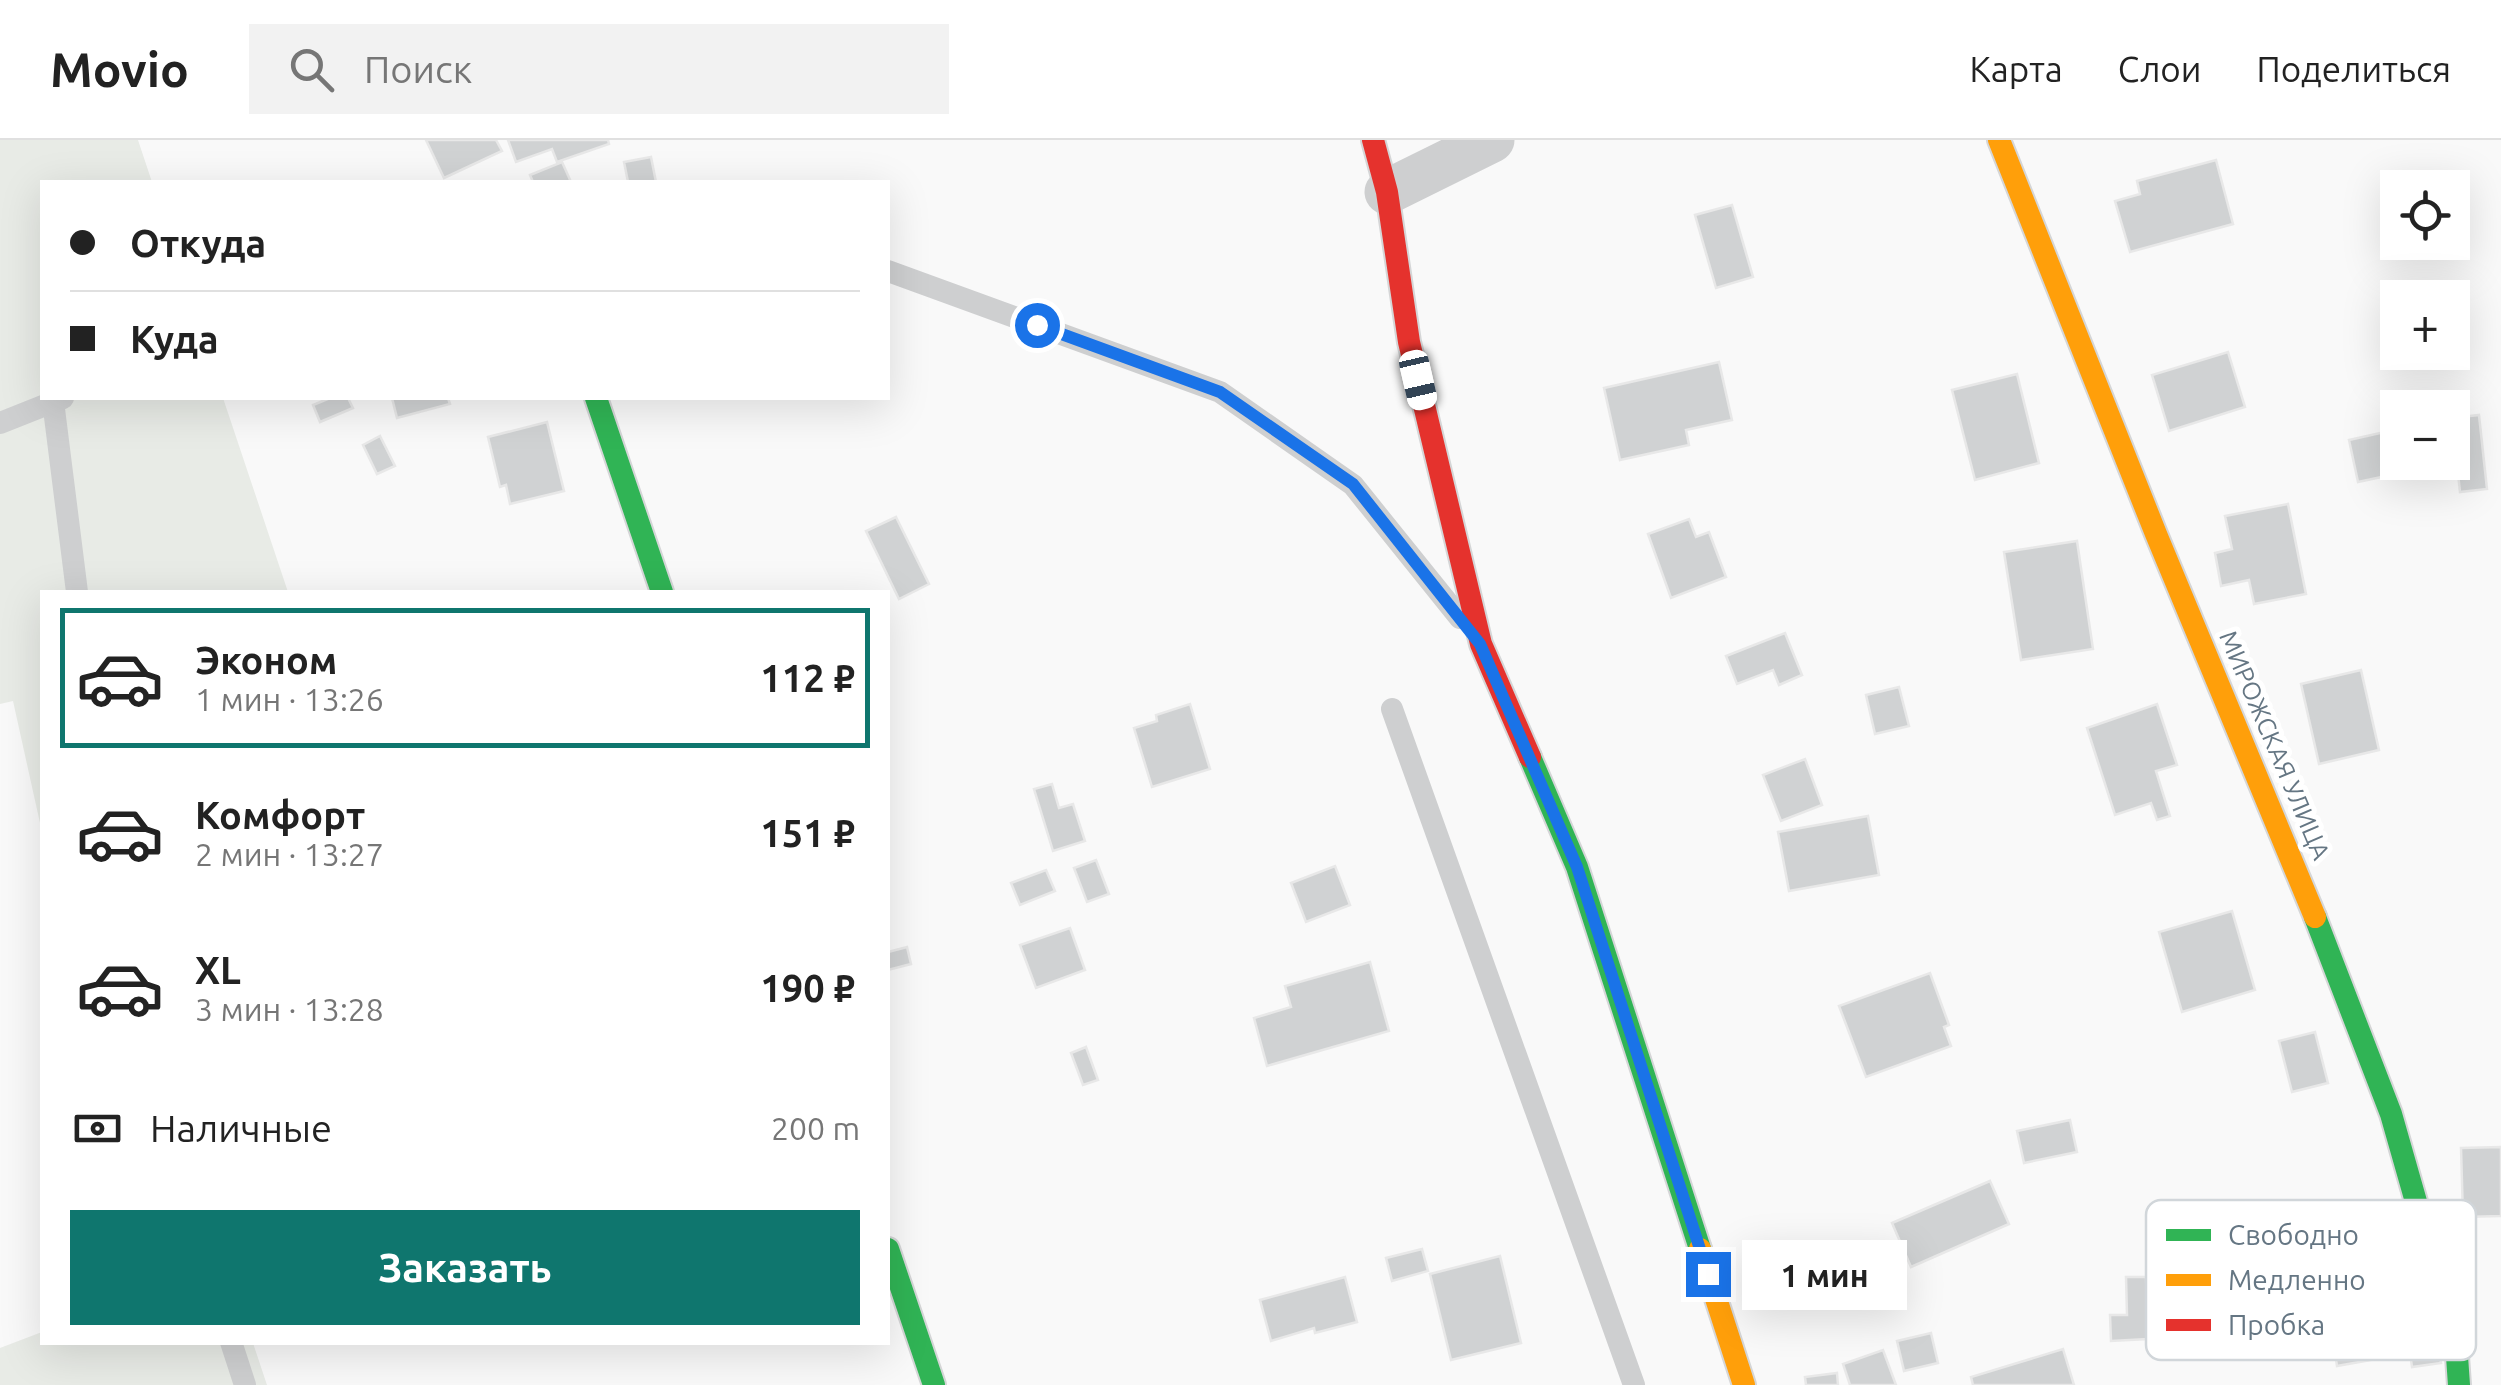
<!DOCTYPE html>
<html lang="ru">
<meta charset="utf-8">
<style>
:root{--surface:#fff;--page:#f2f2f2;--text:#222;--muted:#767676;--line:#e0e0e0;--accent:#0f766e}
body{margin:0;font-family:Ubuntu,sans-serif;background:var(--page);color:var(--text);height:100vh;display:flex;flex-direction:column;font-size:38px;white-space:nowrap}
*{box-sizing:border-box;margin:0}
p{font-size:32px;color:var(--muted)}
.icon{flex:none;width:55px;height:55px;fill:none;stroke:currentColor;stroke-width:2;stroke-linecap:round;stroke-linejoin:round}
.map{position:relative;flex:1;overflow:hidden}
.drawer{position:absolute;left:40px;top:450px;width:850px;height:755px;display:flex;flex-direction:column;background:var(--surface);border-radius:0px;box-shadow:0 10px 40px #0002}
.drawer>*{flex:none}
.guide{position:absolute;left:40px;top:40px;width:850px;height:220px;border-radius:0px;box-shadow:0 10px 40px #0002;display:grid;align-content:center;height:220px;padding:0 30px;background:var(--surface)}
.tools{position:absolute;left:2380px;top:30px;display:grid;gap:20px}
.tools a{display:grid;place-items:center;width:90px;height:90px;border-radius:0px;background:var(--surface);box-shadow:0 10px 40px #0002;font-size:50px}
.end{position:absolute;width:45px;height:45px;margin:-22px;border:12px solid #1a73e8;background:#fff;box-shadow:0 0 0 5px #fff}
.from{border-radius:50%}
.bubble{position:absolute;height:70px;border-radius:0px;background:var(--surface);box-shadow:0 10px 40px #0002;font-size:32px;font-weight:600;line-height:70px;text-align:center}
.car{position:absolute;width:30px;height:60px;margin:-30px -15px;border-radius:12px;box-shadow:0 0 8px 2px #0007;background:linear-gradient(#fff 24%,#345 0 40%,#fff 0 76%,#345 0 86%,#fff 0)}
.guide b{display:flex;align-items:center;gap:35px;height:95px;font-size:38px}
.guide b+b{border-top:2px solid var(--line)}
.guide i{width:25px;height:25px;background:var(--text)}
ul{padding:18px 0 0;list-style:none}
li{display:flex;align-items:center;gap:30px;height:140px;margin:0 20px 15px;padding:0 10px;border:5px solid transparent;border-radius:0px}
li div{flex:1}
li b{display:block;font-size:38px}
li em{font-style:normal;font-weight:600}
li.current{border-color:var(--accent)}
li>.icon{width:90px;height:90px;stroke-width:1.5}
.pay{display:flex;align-items:center;gap:25px;height:110px;padding:0 30px;font-size:38px}
.pay p{margin-inline-start:auto}
.button{display:flex;gap:20px;margin-top:auto;padding:20px 30px}
.button a{flex:1;height:115px;border-radius:0px;background:var(--accent);color:#fff;font-size:40px;font-weight:600;line-height:115px;text-align:center}
header{display:flex;align-items:center;gap:60px;box-sizing:border-box;height:140px;padding:0 50px;background:var(--surface);border-bottom:2px solid var(--line)}
header strong{font-size:48px}
nav{display:flex;gap:55px;margin-inline-start:auto;font-size:35px}
.search{width:700px;height:90px;background:var(--page);display:flex;align-items:center;gap:25px;box-sizing:border-box;padding:0 35px;border-radius:0px;color:var(--muted);font-size:38px}
.map>svg:first-child{display:block}
.green{fill:#e8ebe6}
.building{fill:#d0d2d3;stroke:#e8e8e8;stroke-width:2.5}
.lines{fill:none;stroke-linecap:round;stroke-linejoin:round}
.fast-casing{stroke:#d5d6d7;stroke-width:26}
.slow-casing{stroke:#d5d6d7;stroke-width:26}
.jam-casing{stroke:#d5d6d7;stroke-width:26}
.lane{stroke:#cecfd0;stroke-width:22}
.street{stroke:#cecfd0;stroke-width:45}
.fast{stroke:#30b455;stroke-width:22}
.slow{stroke:#ff9f0a;stroke-width:22}
.jam{stroke:#e5322d;stroke-width:22}
.route{stroke:#1a73e8;stroke-width:12}
.labels{text-anchor:middle;dominant-baseline:central;stroke-width:10;stroke-linejoin:round;paint-order:stroke}
.street-label{font-size:25px;fill:#657683;stroke:#fff}
.key{fill:#fff;stroke:#d1d6da;stroke-width:2.5}
.key-label{font-size:28px;fill:#657683}
</style>
<header>
<strong>Movio</strong>
<div class="search"><svg class="icon" aria-label="search" viewBox="0 0 24 24"><circle cx="10" cy="10" r="6"/><path d="M15 15l6 6"/></svg>Поиск</div>
<nav><a>Карта</a><a>Слои</a><a>Поделиться</a></nav>
</header>
<div class="map">
<svg width="2501" height="1245" viewBox="0 0 2501 1245">
<rect width="100%" height="100%" fill="#f9f9f9"/>
<g class="green">
<path d="M 0,0 L 138,0 L 152,42 L 42,42 L 42,258 L 223,258 L 288,452 L 42,452 L 42,692 L 13,561 L 0,564 Z"/>
<path d="M 42,1192 L 42,1202 L 253,1203 L 267,1245 L 0,1245 L 0,1208 Z"/>
</g>
<g class="building">
<path d="M 426,0 L 496,0 L 502,11 L 444,38 Z"/>
<path d="M 508,0 L 608,0 L 609,4 L 557,22 L 552,9 L 516,22 Z"/>
<path d="M 651,17 L 656,42 L 628,42 L 624,22 Z"/>
<path d="M 2216,20 L 2233,84 L 2130,112 L 2115,61 L 2140,54 L 2137,41 Z"/>
<path d="M 562,22 L 571,42 L 533,42 L 530,35 Z"/>
<path d="M 1732,65 L 1753,137 L 1716,148 L 1695,75 Z"/>
<path d="M 2228,212 L 2245,267 L 2169,291 L 2152,235 Z"/>
<path d="M 1719,222 L 1732,280 L 1686,290 L 1689,305 L 1620,320 L 1604,248 Z"/>
<path d="M 2017,234 L 2039,323 L 1975,340 L 1952,250 Z"/>
<path d="M 330,258 L 348,258 L 353,268 L 320,282 L 313,265 Z"/>
<path d="M 392,258 L 448,258 L 450,264 L 397,278 Z"/>
<path d="M 2479,275 L 2487,349 L 2460,352 L 2452,278 Z"/>
<path d="M 547,282 L 564,351 L 510,364 L 506,345 L 500,347 L 488,297 Z"/>
<path d="M 2398,289 L 2398,322 L 2417,322 L 2419,329 L 2358,342 L 2349,300 Z"/>
<path d="M 380,296 L 395,326 L 377,334 L 363,305 Z"/>
<path d="M 2288,364 L 2306,454 L 2254,464 L 2249,440 L 2221,446 L 2215,413 L 2232,409 L 2225,376 Z"/>
<path d="M 896,377 L 929,444 L 899,459 L 866,391 Z"/>
<path d="M 1689,379 L 1696,397 L 1709,392 L 1726,437 L 1671,458 L 1648,394 Z"/>
<path d="M 2077,401 L 2093,509 L 2021,520 L 2004,412 Z"/>
<path d="M 1785,493 L 1802,535 L 1779,545 L 1773,530 L 1737,544 L 1726,516 Z"/>
<path d="M 2361,530 L 2379,610 L 2319,624 L 2301,544 Z"/>
<path d="M 1899,547 L 1909,586 L 1875,594 L 1866,555 Z"/>
<path d="M 1190,564 L 1210,629 L 1152,647 L 1134,588 L 1157,581 L 1156,575 Z"/>
<path d="M 2157,564 L 2177,625 L 2156,631 L 2170,676 L 2157,680 L 2151,663 L 2115,675 L 2087,588 Z"/>
<path d="M 1805,619 L 1822,665 L 1781,681 L 1763,635 Z"/>
<path d="M 1052,644 L 1059,668 L 1073,664 L 1085,701 L 1053,711 L 1034,649 Z"/>
<path d="M 1868,676 L 1879,735 L 1789,751 L 1778,692 Z"/>
<path d="M 1096,720 L 1109,754 L 1087,762 L 1074,728 Z"/>
<path d="M 1335,726 L 1350,765 L 1306,782 L 1291,743 Z"/>
<path d="M 1046,730 L 1055,751 L 1020,765 L 1011,743 Z"/>
<path d="M 2232,771 L 2255,850 L 2182,872 L 2159,792 Z"/>
<path d="M 1070,788 L 1085,830 L 1036,848 L 1020,805 Z"/>
<path d="M 907,807 L 911,824 L 888,830 L 888,812 Z"/>
<path d="M 1370,822 L 1389,891 L 1267,926 L 1254,878 L 1291,867 L 1285,846 Z"/>
<path d="M 1930,833 L 1949,885 L 1944,887 L 1951,906 L 1866,937 L 1839,866 Z"/>
<path d="M 2315,892 L 2328,943 L 2292,952 L 2279,901 Z"/>
<path d="M 1086,907 L 1098,940 L 1083,945 L 1071,913 Z"/>
<path d="M 2070,980 L 2077,1012 L 2024,1023 L 2017,991 Z"/>
<path d="M 2501,1007 L 2501,1076 L 2463,1077 L 2461,1008 Z"/>
<path d="M 1990,1041 L 2009,1084 L 1911,1127 L 1892,1083 Z"/>
<path d="M 1422,1109 L 1428,1131 L 1392,1141 L 1386,1118 Z"/>
<path d="M 1500,1116 L 1521,1203 L 1451,1220 L 1430,1134 Z"/>
<path d="M 1345,1137 L 1357,1182 L 1315,1193 L 1314,1188 L 1271,1201 L 1260,1160 Z"/>
<path d="M 2126,1137 L 2146,1137 L 2148,1199 L 2111,1201 L 2110,1175 L 2127,1175 Z"/>
<path d="M 2430,1165 L 2441,1223 L 2412,1227 L 2410,1213 L 2337,1226 L 2329,1175 L 2353,1171 L 2355,1178 Z"/>
<path d="M 1931,1193 L 1938,1223 L 1904,1231 L 1897,1201 Z"/>
<path d="M 2063,1209 L 2074,1245 L 1973,1245 L 1971,1237 Z"/>
<path d="M 1883,1210 L 1896,1245 L 1850,1245 L 1843,1224 Z"/>
<path d="M 1837,1233 L 1838,1245 L 1806,1245 L 1805,1237 Z"/>
</g>
<g class="lines">
<g class="fast-casing">
<g id="fast">
<path d="M 596,258 L 662,452"/>
<path d="M 1530,617 L 1577,727 L 1700,1109"/>
<path d="M 2315,777 L 2391,974 L 2456,1202 L 2459,1245"/>
<path d="M 888,1109 L 934,1245"/>
</g>
</g>
<g class="slow-casing">
<g id="slow">
<path d="M 1999,0 L 2156,394 L 2315,777"/>
<path d="M 1700,1109 L 1744,1245"/>
</g>
</g>
<g class="jam-casing">
<path id="jam" d="M 1373,0 L 1387,52 L 1409,202 L 1481,504 L 1530,617"/>
</g>
<g class="lane">
<path d="M 888,131 L 1220,252 L 1353,345 L 1460,478"/>
<path d="M 53,261 L 77,452"/>
<path d="M 0,283 L 63,258"/>
<path d="M 1392,569 L 1634,1245"/>
<path d="M 231,1202 L 245,1245"/>
</g>
<path class="street" d="M 1387,52 L 1492,0"/>
<use href="#fast" class="fast"/>
<use href="#slow" class="slow"/>
<use href="#jam" class="jam"/>
</g>
<g class="lines">
<path class="route" d="M 1037,185 L 1220,252 L 1353,344 L 1480,504 L 1577,727 L 1708,1134"/>
</g>
<g class="labels">
<g class="street-label">
<text transform="translate(2275 605) rotate(67)">МИРОЖСКАЯ УЛИЦА</text>
</g>
</g>
<rect x="2146" y="1060" width="330" height="160" rx="15" class="key"/>
<rect x="2166" y="1089" width="45" height="12" fill="#30b455"/>
<rect x="2166" y="1134" width="45" height="12" fill="#ff9f0a"/>
<rect x="2166" y="1179" width="45" height="12" fill="#e5322d"/>
<g class="key-label">
<text x="2228" y="1105">Свободно</text>
<text x="2228" y="1150">Медленно</text>
<text x="2228" y="1195">Пробка</text>
</g>
</svg>
<div class="tools">
<a><svg class="icon" aria-label="locate" viewBox="0 0 24 24"><circle cx="12" cy="12" r="6"/><path d="M12 2v4M12 18v4M2 12h4M18 12h4"/></svg></a>
<a>+</a>
<a>−</a>
</div>
<i class="end from" style="left:1037px;top:185px"></i>
<i class="end" style="left:1708px;top:1134px"></i>
<div class="bubble" style="left:1742px;top:1100px;width:165px">1 мин</div>
<i class="car" style="left:1418px;top:240px;rotate:167deg"></i>
<div class="guide">
<b><i class="from"></i>Откуда</b>
<b><i></i>Куда</b>
</div>
<section class="drawer">
<ul>
<li class="current"><svg class="icon" aria-label="car" viewBox="0 0 24 24"><path d="M5 17H2v-5l4-1 3-4h7l3 4 3 1v5h-3M9 17h6M6 11h13"/><circle cx="7" cy="17" r="2"/><circle cx="17" cy="17" r="2"/></svg><div><b>Эконом</b><p>1 мин · 13:26</p></div><em>112 ₽</em></li>
<li><svg class="icon" aria-label="car" viewBox="0 0 24 24"><path d="M5 17H2v-5l4-1 3-4h7l3 4 3 1v5h-3M9 17h6M6 11h13"/><circle cx="7" cy="17" r="2"/><circle cx="17" cy="17" r="2"/></svg><div><b>Комфорт</b><p>2 мин · 13:27</p></div><em>151 ₽</em></li>
<li><svg class="icon" aria-label="car" viewBox="0 0 24 24"><path d="M5 17H2v-5l4-1 3-4h7l3 4 3 1v5h-3M9 17h6M6 11h13"/><circle cx="7" cy="17" r="2"/><circle cx="17" cy="17" r="2"/></svg><div><b>XL</b><p>3 мин · 13:28</p></div><em>190 ₽</em></li>
</ul>
<div class="pay"><svg class="icon" aria-label="cash" viewBox="0 0 24 24"><path d="M3 7h18v10H3z"/><circle cx="12" cy="12" r="2"/></svg>Наличные<p>200 m</p></div>
<div class="button"><a>Заказать</a></div>
</section>
</div>
